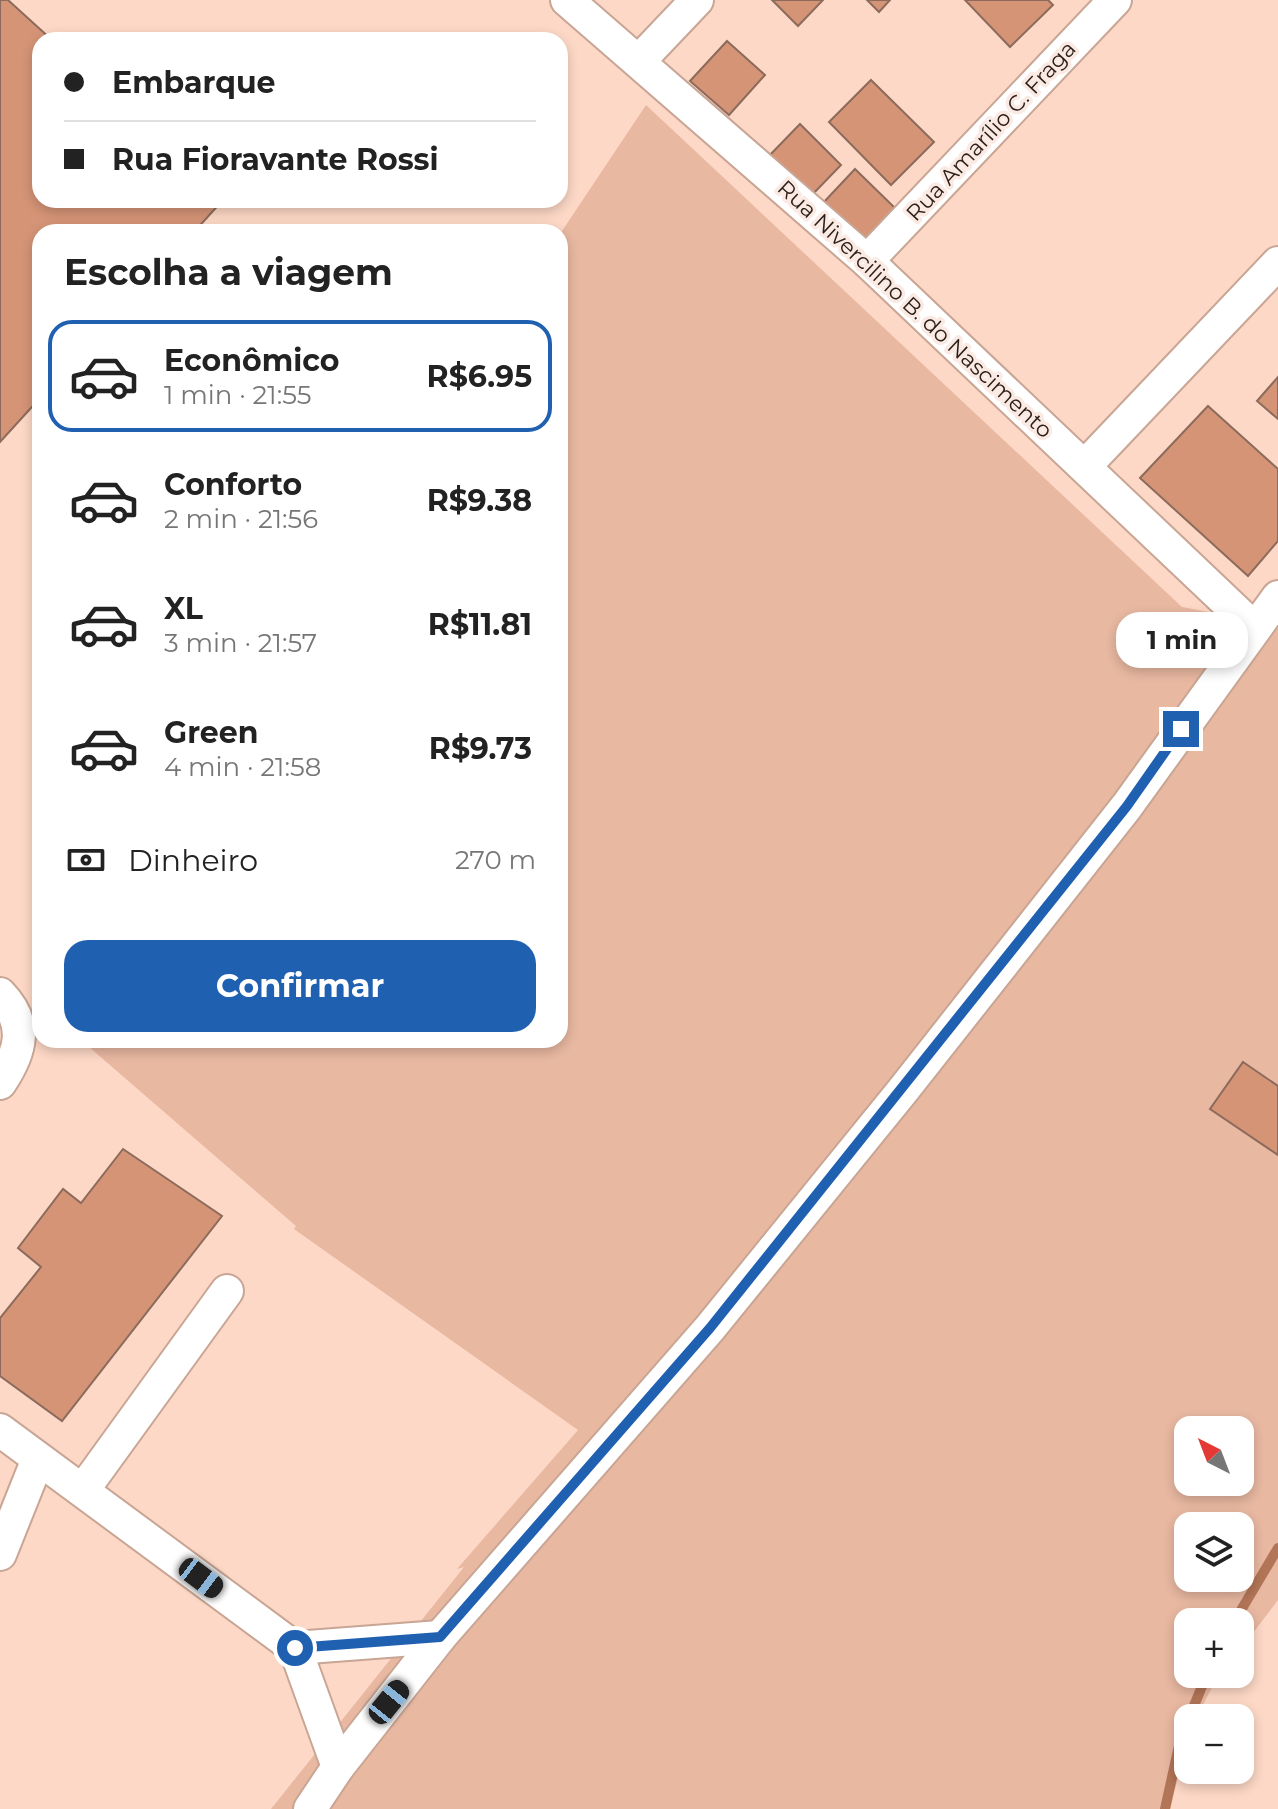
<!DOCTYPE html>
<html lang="pt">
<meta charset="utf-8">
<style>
:root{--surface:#fff;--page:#f2f2f2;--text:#222;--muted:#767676;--line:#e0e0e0;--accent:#2060b1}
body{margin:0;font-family:Montserrat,sans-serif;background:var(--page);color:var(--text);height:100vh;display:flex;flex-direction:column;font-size:30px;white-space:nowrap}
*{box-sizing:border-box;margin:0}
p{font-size:26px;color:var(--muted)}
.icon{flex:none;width:44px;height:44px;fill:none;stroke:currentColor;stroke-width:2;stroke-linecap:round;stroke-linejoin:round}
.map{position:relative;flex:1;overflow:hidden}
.drawer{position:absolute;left:32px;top:224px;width:536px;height:824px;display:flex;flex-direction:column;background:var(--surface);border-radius:24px;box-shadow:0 4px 12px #0003}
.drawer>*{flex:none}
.banner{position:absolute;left:32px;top:32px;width:536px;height:176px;border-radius:24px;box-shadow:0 4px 12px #0003;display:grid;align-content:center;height:176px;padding:0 32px;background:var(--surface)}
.needle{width:52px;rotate:318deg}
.tools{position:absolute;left:1174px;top:1416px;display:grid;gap:16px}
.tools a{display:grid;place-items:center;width:80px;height:80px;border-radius:16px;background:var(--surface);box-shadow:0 4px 12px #0003;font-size:40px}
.end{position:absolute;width:36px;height:36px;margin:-18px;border:10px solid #2060b1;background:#fff;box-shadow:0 0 0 4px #fff}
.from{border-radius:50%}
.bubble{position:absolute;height:56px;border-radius:24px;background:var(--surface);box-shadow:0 4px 12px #0003;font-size:26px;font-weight:700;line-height:56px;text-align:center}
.car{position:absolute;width:24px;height:48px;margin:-24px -12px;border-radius:10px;box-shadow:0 0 6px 2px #0007;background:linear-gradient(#222 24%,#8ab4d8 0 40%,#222 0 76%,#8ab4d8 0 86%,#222 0)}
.banner b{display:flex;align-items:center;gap:28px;height:76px;font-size:30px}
.banner b+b{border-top:2px solid var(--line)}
.banner i{width:20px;height:20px;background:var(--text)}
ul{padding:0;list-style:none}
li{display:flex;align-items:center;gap:24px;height:112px;margin:0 16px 12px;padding:0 16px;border:4px solid transparent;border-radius:24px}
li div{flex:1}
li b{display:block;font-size:30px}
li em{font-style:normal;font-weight:700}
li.current{border-color:var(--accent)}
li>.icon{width:72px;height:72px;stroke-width:1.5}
h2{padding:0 32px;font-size:36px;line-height:96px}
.pay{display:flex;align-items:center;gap:20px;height:88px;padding:0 32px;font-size:30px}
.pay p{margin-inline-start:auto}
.primary-button{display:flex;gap:16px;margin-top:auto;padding:16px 32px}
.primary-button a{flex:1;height:92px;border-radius:24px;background:var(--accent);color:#fff;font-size:32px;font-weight:700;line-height:92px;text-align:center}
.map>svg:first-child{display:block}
.green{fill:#e8b8a1;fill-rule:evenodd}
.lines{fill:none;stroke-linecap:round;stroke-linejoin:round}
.stream{stroke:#b37557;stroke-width:10}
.building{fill:#d59476;stroke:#8c6b5c;stroke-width:2}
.minor-casing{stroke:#c8a594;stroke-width:36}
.minor{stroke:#fff;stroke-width:32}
.route{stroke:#2060b1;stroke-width:10}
.labels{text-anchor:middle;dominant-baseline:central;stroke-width:7;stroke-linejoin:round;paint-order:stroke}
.street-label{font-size:22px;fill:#2d2019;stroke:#faeae3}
</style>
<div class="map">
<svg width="1278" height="1809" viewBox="0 0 1278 1809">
<rect width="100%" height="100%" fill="#fdd8c6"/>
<path class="green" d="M 646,105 L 1182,607 L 1256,621 L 1278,593 L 1278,1600 L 1240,1650 L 1240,1622 L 1188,1622 L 1188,1674 L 1219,1674 L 1196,1718 L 1188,1718 L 1188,1738 L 1170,1809 L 271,1809 L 464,1567 L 457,1569 L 578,1430 L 294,1229 L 296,1226 L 81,1040 L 560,1040 L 560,234 ZM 1188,1430 L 1240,1430 L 1240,1482 L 1188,1482 ZM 1188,1526 L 1240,1526 L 1240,1578 L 1188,1578 Z"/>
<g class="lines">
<g class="stream">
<path d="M 1234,1622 L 1278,1548"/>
<path d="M 1189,1718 L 1207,1674"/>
<path d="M 1165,1809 L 1180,1741 L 1188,1720"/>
</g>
</g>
<g class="building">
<path d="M 0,0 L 8,0 L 52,40 L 40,40 L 40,200 L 223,200 L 194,232 L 40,232 L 40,398 L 0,442 Z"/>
<path d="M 772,0 L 823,0 L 798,26 Z"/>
<path d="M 867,0 L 890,0 L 879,12 Z"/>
<path d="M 965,0 L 1048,0 L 1053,5 L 1010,47 Z"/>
<path d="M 727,41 L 765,75 L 729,115 L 690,81 Z"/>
<path d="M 871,80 L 934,142 L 891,185 L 829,122 Z"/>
<path d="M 800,124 L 841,165 L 809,198 L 767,158 Z"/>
<path d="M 855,169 L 897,210 L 864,243 L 823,203 Z"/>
<path d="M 1278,377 L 1278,419 L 1257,401 Z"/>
<path d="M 1208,406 L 1278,469 L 1278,541 L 1248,576 L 1140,478 Z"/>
<path d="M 1243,1062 L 1278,1086 L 1278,1155 L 1210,1109 Z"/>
<path d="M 123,1149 L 222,1216 L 62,1421 L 0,1376 L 0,1318 L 41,1267 L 18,1248 L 63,1189 L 81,1203 Z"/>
</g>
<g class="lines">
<g class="minor-casing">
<g id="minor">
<path d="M 567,0 L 867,261 L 1253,627"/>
<path d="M 639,61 L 697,0"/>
<path d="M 867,261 L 1115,0"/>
<path d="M 1085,466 L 1278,263"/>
<path d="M 0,994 C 29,1024 21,1052 0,1083"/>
<path d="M 0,1430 L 295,1648 L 338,1767"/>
<path d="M 83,1490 L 227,1291"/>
<path d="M 0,1554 L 38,1459"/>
<path d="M 295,1648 L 440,1637"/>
<path d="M 310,1809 L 338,1767 L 440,1637 L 710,1328 L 904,1089 L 1127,806 L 1278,597"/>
</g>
</g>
<use href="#minor" class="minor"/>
</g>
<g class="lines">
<path class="route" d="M 295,1648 L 440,1637 L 710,1328 L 1127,806 L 1181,729"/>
</g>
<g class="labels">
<g class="street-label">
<text transform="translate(991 131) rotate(-47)">Rua Amarílio C. Fraga</text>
<text transform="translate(915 309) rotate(43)">Rua Nivercilino B. do Nascimento</text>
</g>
</g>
</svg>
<div class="tools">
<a><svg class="needle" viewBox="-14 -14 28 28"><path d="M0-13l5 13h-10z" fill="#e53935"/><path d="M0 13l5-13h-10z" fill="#767676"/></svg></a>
<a><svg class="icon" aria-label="layers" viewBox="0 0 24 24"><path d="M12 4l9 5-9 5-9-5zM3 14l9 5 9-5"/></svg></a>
<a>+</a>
<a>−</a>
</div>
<i class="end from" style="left:295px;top:1648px"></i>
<i class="end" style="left:1181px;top:729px"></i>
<div class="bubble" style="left:1116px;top:612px;width:132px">1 min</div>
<i class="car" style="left:201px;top:1578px;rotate:127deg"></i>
<i class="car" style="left:389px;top:1702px;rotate:39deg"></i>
<div class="banner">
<b><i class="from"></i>Embarque</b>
<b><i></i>Rua Fioravante Rossi</b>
</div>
<section class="drawer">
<h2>Escolha a viagem</h2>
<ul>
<li class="current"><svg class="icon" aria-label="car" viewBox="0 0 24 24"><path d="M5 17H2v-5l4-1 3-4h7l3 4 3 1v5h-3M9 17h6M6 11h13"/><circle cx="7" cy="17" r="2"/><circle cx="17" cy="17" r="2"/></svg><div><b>Econômico</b><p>1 min · 21:55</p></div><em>R$6.95</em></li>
<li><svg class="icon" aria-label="car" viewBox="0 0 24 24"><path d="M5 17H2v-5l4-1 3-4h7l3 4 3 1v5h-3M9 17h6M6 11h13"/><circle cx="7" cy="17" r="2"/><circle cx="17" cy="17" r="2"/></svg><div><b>Conforto</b><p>2 min · 21:56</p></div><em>R$9.38</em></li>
<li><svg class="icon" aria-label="car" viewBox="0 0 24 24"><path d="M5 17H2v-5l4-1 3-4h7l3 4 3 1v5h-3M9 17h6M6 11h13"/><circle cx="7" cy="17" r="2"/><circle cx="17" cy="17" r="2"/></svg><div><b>XL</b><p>3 min · 21:57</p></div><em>R$11.81</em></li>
<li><svg class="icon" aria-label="car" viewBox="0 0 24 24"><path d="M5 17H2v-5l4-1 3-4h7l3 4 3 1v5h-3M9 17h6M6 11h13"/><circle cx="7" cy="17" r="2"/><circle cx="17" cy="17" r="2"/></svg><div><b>Green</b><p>4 min · 21:58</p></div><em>R$9.73</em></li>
</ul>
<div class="pay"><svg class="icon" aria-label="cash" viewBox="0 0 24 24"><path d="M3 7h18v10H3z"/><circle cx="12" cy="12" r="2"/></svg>Dinheiro<p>270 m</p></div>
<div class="primary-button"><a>Confirmar</a></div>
</section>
</div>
